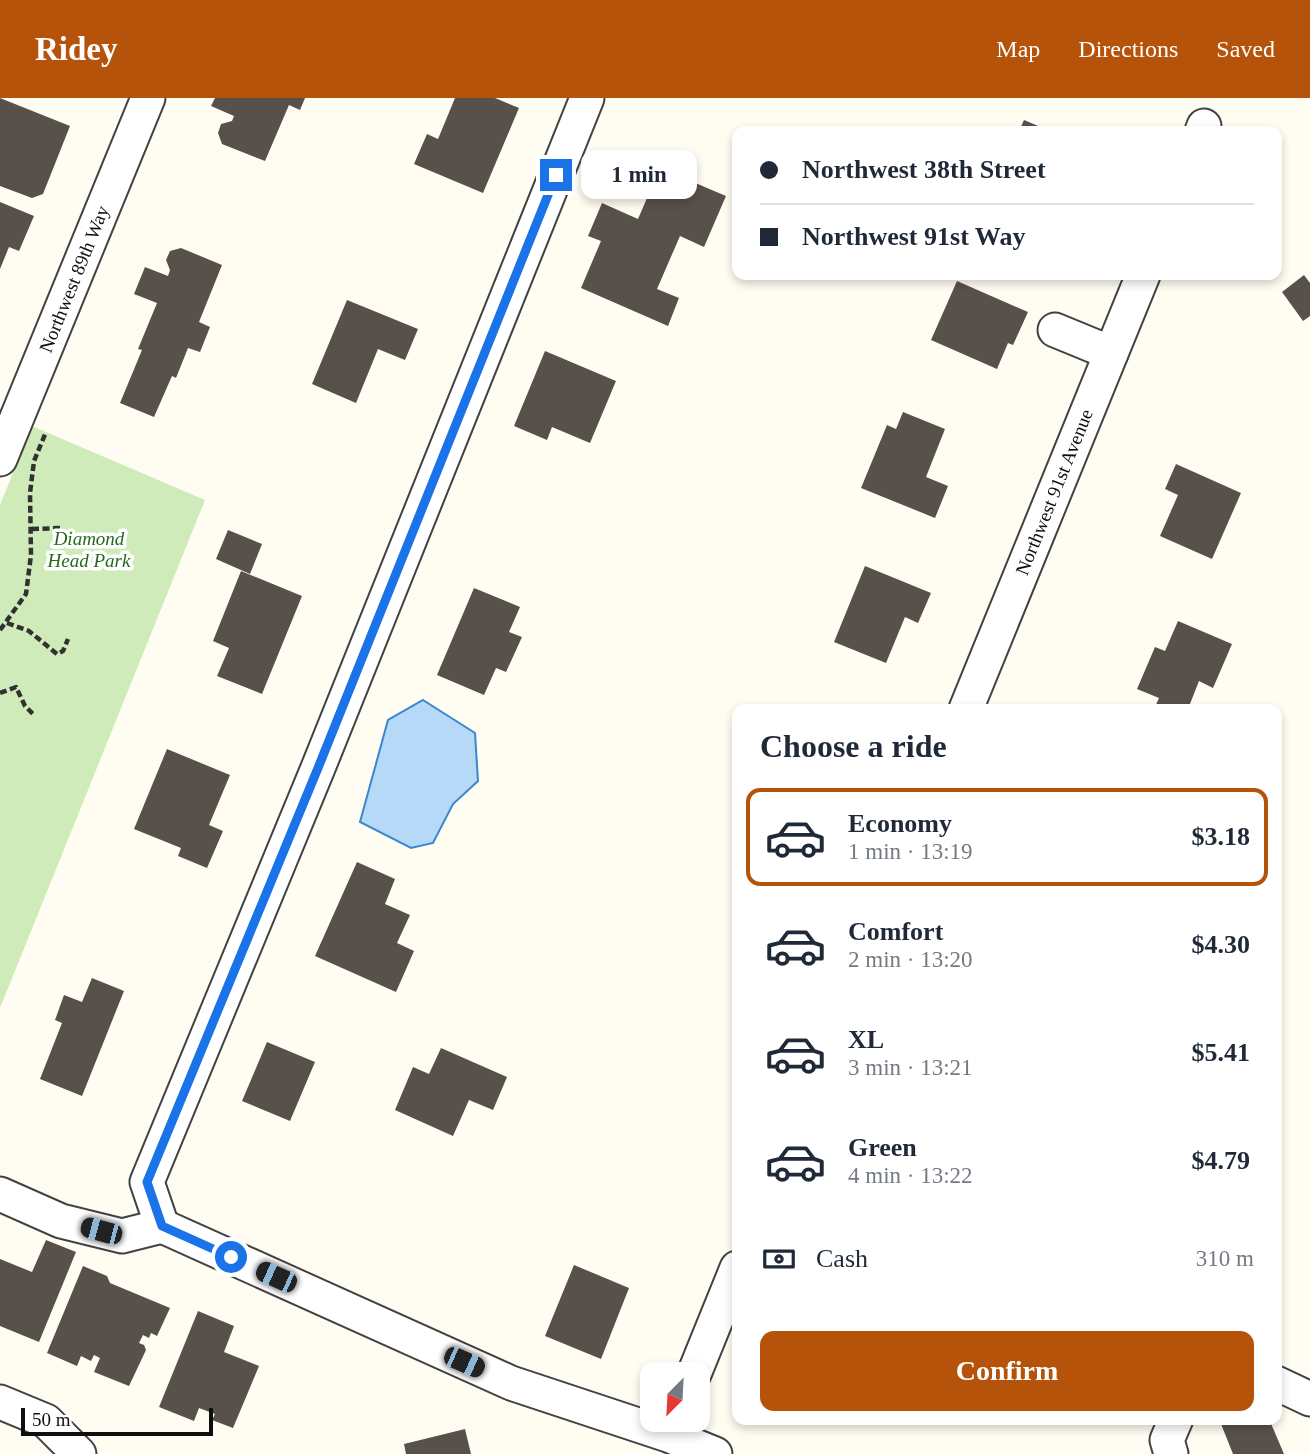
<!DOCTYPE html>
<meta charset="utf-8">
<style>
:root{--surface:#fff;--page:#f2f2f3;--text:#1f2937;--muted:#747a83;--line:#e0e1e3;--accent:#b45309}
body{margin:0;font-family:Georgia,serif;background:var(--page);color:var(--text);height:100vh;display:flex;flex-direction:column;font-size:26px;white-space:nowrap}
*{box-sizing:border-box;margin:0}
p{font-size:23px;color:var(--muted)}
.icon{flex:none;width:38px;height:38px;fill:none;stroke:currentColor;stroke-width:2;stroke-linecap:round;stroke-linejoin:round}
.map{position:relative;flex:1;overflow:hidden}
.panel{position:absolute;left:732px;top:606px;width:550px;height:721px;display:flex;flex-direction:column;background:var(--surface);border-radius:14px;box-shadow:0 4px 10px #0003}
.panel>*{flex:none}
.banner{position:absolute;left:732px;top:28px;width:550px;height:154px;border-radius:14px;box-shadow:0 4px 10px #0003;display:grid;align-content:center;height:154px;padding:0 28px;background:var(--surface)}
.needle{width:46px;rotate:204deg}
.controls{position:absolute;left:640px;top:1264px;display:grid;gap:14px}
.controls a{display:grid;place-items:center;width:70px;height:70px;border-radius:14px;background:var(--surface);box-shadow:0 4px 10px #0003;font-size:35px}
.scale{position:absolute;left:21px;bottom:18px;width:192px;box-sizing:border-box;padding-left:7px;border:4px solid #0f0f0f;border-top:0;font-size:19px;line-height:24px;white-space:nowrap;color:#0f0f0f;-webkit-text-stroke:5px #fff;paint-order:stroke}
.end{position:absolute;width:32px;height:32px;margin:-16px;border:9px solid #1a73e8;background:#fff;box-shadow:0 0 0 4px #fff}
.from{border-radius:50%}
.bubble{position:absolute;height:49px;border-radius:14px;background:var(--surface);box-shadow:0 4px 10px #0003;font-size:23px;font-weight:700;line-height:49px;text-align:center}
.car{position:absolute;width:21px;height:42px;margin:-21px -10px;border-radius:9px;box-shadow:0 0 5px 2px #0007;background:linear-gradient(#222 24%,#8ab4d8 0 40%,#222 0 76%,#8ab4d8 0 86%,#222 0)}
.banner b{display:flex;align-items:center;gap:24px;height:66px;font-size:26px}
.banner b+b{border-top:2px solid var(--line)}
.banner i{width:18px;height:18px;background:var(--text)}
ul{padding:0;list-style:none}
li{display:flex;align-items:center;gap:21px;height:98px;margin:0 14px 10px;padding:0 14px;border:4px solid transparent;border-radius:14px}
li div{flex:1}
li b{display:block;font-size:26px}
li em{font-style:normal;font-weight:700}
li.current{border-color:var(--accent)}
li>.icon{width:63px;height:63px;stroke-width:1.5}
h2{padding:0 28px;font-size:32px;line-height:84px}
.pay{display:flex;align-items:center;gap:18px;height:77px;padding:0 28px;font-size:26px}
.pay p{margin-inline-start:auto}
.primary-button{display:flex;gap:14px;margin-top:auto;padding:14px 28px}
.primary-button a{flex:1;height:80px;border-radius:14px;background:var(--accent);color:#fff;font-size:28px;font-weight:700;line-height:80px;text-align:center}
header{display:flex;align-items:center;gap:42px;box-sizing:border-box;height:98px;padding:0 35px;background:var(--accent);color:#fff}
header strong{font-size:33px}
nav{display:flex;gap:38px;margin-inline-start:auto;font-size:24px}
.map>svg:first-child{display:block}
.green{fill:#cfebb9}
.water{fill:#b5d9f7;stroke:#3a87d0;stroke-width:2}
.building{fill:#58514b}
.lines{fill:none;stroke-linecap:round;stroke-linejoin:round}
.minor-casing{stroke:#424242;stroke-width:37}
.path{stroke:#313131;stroke-width:4.5;stroke-dasharray:7 3.5;stroke-linecap:butt}
.minor{stroke:#fff;stroke-width:33}
.route{stroke:#1a73e8;stroke-width:9}
.labels{text-anchor:middle;dominant-baseline:central;stroke-width:7;stroke-linejoin:round;paint-order:stroke}
.street-label{font-size:19px;fill:#0f0f0f;stroke:#fff}
.park-label{font-size:19px;font-style:italic;fill:#26691d;stroke:#fff}
</style>
<header>
<strong>Ridey</strong>
<nav><a>Map</a><a>Directions</a><a>Saved</a></nav>
</header>
<div class="map">
<svg width="1310" height="1356" viewBox="0 0 1310 1356">
<rect width="100%" height="100%" fill="#fffdf1"/>
<path class="green" d="M 32,328 L 205,402 L 0,910 L 0,407 Z"/>
<path class="water" d="M 423,602 L 475,635 L 478,683 L 453,706 L 433,745 L 411,750 L 360,724 L 388,622 Z"/>
<g class="building">
<path d="M 0,0 L 70,28 L 43,96 L 32,100 L 0,88 Z"/>
<path d="M 215,0 L 305,0 L 300,12 L 289,7 L 265,63 L 222,46 L 218,35 L 221,26 L 232,23 L 234,18 L 211,8 Z"/>
<path d="M 455,0 L 495,0 L 519,10 L 483,95 L 414,66 L 427,36 L 438,41 Z"/>
<path d="M 1024,22 L 1050,33 L 1019,33 Z"/>
<path d="M 660,70 L 726,98 L 704,149 L 680,138 L 657,191 L 679,200 L 668,228 L 581,190 L 601,143 L 588,138 L 602,105 L 638,121 Z"/>
<path d="M 0,104 L 34,118 L 19,153 L 9,149 L 0,171 Z"/>
<path d="M 181,150 L 222,167 L 199,224 L 210,229 L 200,254 L 188,250 L 176,280 L 172,278 L 154,319 L 120,305 L 142,252 L 138,251 L 157,205 L 134,196 L 145,169 L 168,178 L 170,172 L 166,162 L 170,153 Z"/>
<path d="M 1304,177 L 1310,185 L 1310,218 L 1303,223 L 1282,194 Z"/>
<path d="M 957,183 L 1028,214 L 1013,247 L 1008,245 L 997,271 L 931,242 Z"/>
<path d="M 347,202 L 418,231 L 405,262 L 378,251 L 356,305 L 312,286 Z"/>
<path d="M 545,253 L 616,283 L 590,345 L 552,329 L 547,342 L 514,328 Z"/>
<path d="M 903,314 L 945,331 L 926,379 L 948,388 L 935,420 L 861,390 L 887,327 L 896,331 Z"/>
<path d="M 1176,366 L 1241,395 L 1212,461 L 1160,438 L 1178,397 L 1165,391 Z"/>
<path d="M 228,432 L 262,446 L 250,476 L 216,461 Z"/>
<path d="M 865,468 L 931,495 L 918,525 L 905,519 L 886,565 L 834,544 Z"/>
<path d="M 241,473 L 302,498 L 262,596 L 217,578 L 229,550 L 213,543 Z"/>
<path d="M 474,490 L 520,509 L 509,534 L 522,539 L 506,574 L 496,570 L 484,597 L 437,577 Z"/>
<path d="M 1178,523 L 1232,546 L 1213,590 L 1199,583 L 1188,611 L 1154,611 L 1159,600 L 1137,591 L 1155,549 L 1165,553 Z"/>
<path d="M 167,651 L 230,677 L 209,727 L 223,733 L 207,770 L 178,758 L 181,750 L 134,731 Z"/>
<path d="M 357,764 L 395,781 L 385,806 L 410,817 L 397,845 L 414,853 L 396,894 L 315,858 Z"/>
<path d="M 92,880 L 124,893 L 82,998 L 40,981 L 62,925 L 55,922 L 64,897 L 82,904 Z"/>
<path d="M 267,944 L 315,964 L 290,1023 L 242,1003 Z"/>
<path d="M 441,950 L 507,979 L 493,1012 L 469,1002 L 453,1038 L 395,1012 L 413,969 L 429,976 Z"/>
<path d="M 46,1142 L 76,1154 L 39,1244 L 0,1228 L 0,1161 L 32,1174 Z"/>
<path d="M 574,1167 L 629,1190 L 601,1261 L 545,1238 Z"/>
<path d="M 83,1168 L 107,1178 L 110,1185 L 170,1210 L 157,1238 L 151,1235 L 149,1240 L 143,1237 L 139,1245 L 144,1247 L 146,1252 L 129,1288 L 94,1274 L 100,1260 L 94,1257 L 91,1263 L 81,1258 L 77,1268 L 47,1255 Z"/>
<path d="M 198,1213 L 234,1228 L 224,1254 L 259,1268 L 233,1330 L 212,1322 L 215,1316 L 199,1310 L 194,1323 L 159,1309 Z"/>
<path d="M 1219,1321 L 1269,1321 L 1284,1356 L 1233,1356 Z"/>
<path d="M 465,1331 L 471,1356 L 406,1356 L 404,1346 Z"/>
</g>
<g class="lines">
<g class="minor-casing">
<g id="minor">
<path d="M 1202,33 L 1204,28"/>
<path d="M 1055,232 L 1111,255"/>
<path d="M 0,361 L 148,0"/>
<path d="M 966,611 L 1143,177"/>
<path d="M 0,1096 L 61,1123 L 122,1138 L 162,1128"/>
<path d="M 162,1128 L 147,1084 L 318,670 L 587,0"/>
<path d="M 162,1128 L 511,1285 L 668,1337 L 715,1356"/>
<path d="M 694,1276 L 737,1170"/>
<path d="M 1276,1285 L 1310,1301"/>
<path d="M 0,1304 L 46,1323 L 79,1356"/>
<path d="M 1171,1356 L 1167,1342 L 1176,1321"/>
</g>
</g>
<g class="path">
<path d="M 32,431 L 62,430"/>
<path d="M 7,525 L 29,533 L 57,556 L 63,553 L 68,541"/>
<path d="M 0,532 L 26,496 L 31,457 L 30,395 L 34,363 L 46,334"/>
<path d="M 0,595 L 16,589 L 25,608 L 33,616"/>
</g>
<use href="#minor" class="minor"/>
</g>
<g class="lines">
<path class="route" d="M 231,1159 L 162,1128 L 147,1084 L 318,670 L 556,77"/>
</g>
<g class="labels">
<g class="street-label">
<text transform="translate(74 181) rotate(-68)">Northwest 89th Way</text>
<text transform="translate(1054 394) rotate(-68)">Northwest 91st Avenue</text>
</g>
<g class="park-label">
<text x="89" y="440">Diamond<tspan x="89" dy="22">Head Park</tspan></text>
</g>
</g>
</svg>
<div class="controls">
<a><svg class="needle" viewBox="-14 -14 28 28"><path d="M0-13l5 13h-10z" fill="#e53935"/><path d="M0 13l5-13h-10z" fill="#747a83"/></svg></a>
</div>
<div class="scale">50 m</div>
<i class="end from" style="left:231px;top:1159px"></i>
<i class="end" style="left:556px;top:77px"></i>
<div class="bubble" style="left:581px;top:52px;width:116px">1 min</div>
<i class="car" style="left:101px;top:1133px;rotate:285deg"></i>
<i class="car" style="left:276px;top:1179px;rotate:294deg"></i>
<i class="car" style="left:464px;top:1264px;rotate:114deg"></i>
<div class="banner">
<b><i class="from"></i>Northwest 38th Street</b>
<b><i></i>Northwest 91st Way</b>
</div>
<section class="panel">
<h2>Choose a ride</h2>
<ul>
<li class="current"><svg class="icon" aria-label="car" viewBox="0 0 24 24"><path d="M5 17H2v-5l4-1 3-4h7l3 4 3 1v5h-3M9 17h6M6 11h13"/><circle cx="7" cy="17" r="2"/><circle cx="17" cy="17" r="2"/></svg><div><b>Economy</b><p>1 min · 13:19</p></div><em>$3.18</em></li>
<li><svg class="icon" aria-label="car" viewBox="0 0 24 24"><path d="M5 17H2v-5l4-1 3-4h7l3 4 3 1v5h-3M9 17h6M6 11h13"/><circle cx="7" cy="17" r="2"/><circle cx="17" cy="17" r="2"/></svg><div><b>Comfort</b><p>2 min · 13:20</p></div><em>$4.30</em></li>
<li><svg class="icon" aria-label="car" viewBox="0 0 24 24"><path d="M5 17H2v-5l4-1 3-4h7l3 4 3 1v5h-3M9 17h6M6 11h13"/><circle cx="7" cy="17" r="2"/><circle cx="17" cy="17" r="2"/></svg><div><b>XL</b><p>3 min · 13:21</p></div><em>$5.41</em></li>
<li><svg class="icon" aria-label="car" viewBox="0 0 24 24"><path d="M5 17H2v-5l4-1 3-4h7l3 4 3 1v5h-3M9 17h6M6 11h13"/><circle cx="7" cy="17" r="2"/><circle cx="17" cy="17" r="2"/></svg><div><b>Green</b><p>4 min · 13:22</p></div><em>$4.79</em></li>
</ul>
<div class="pay"><svg class="icon" aria-label="cash" viewBox="0 0 24 24"><path d="M3 7h18v10H3z"/><circle cx="12" cy="12" r="2"/></svg>Cash<p>310 m</p></div>
<div class="primary-button"><a>Confirm</a></div>
</section>
</div>
